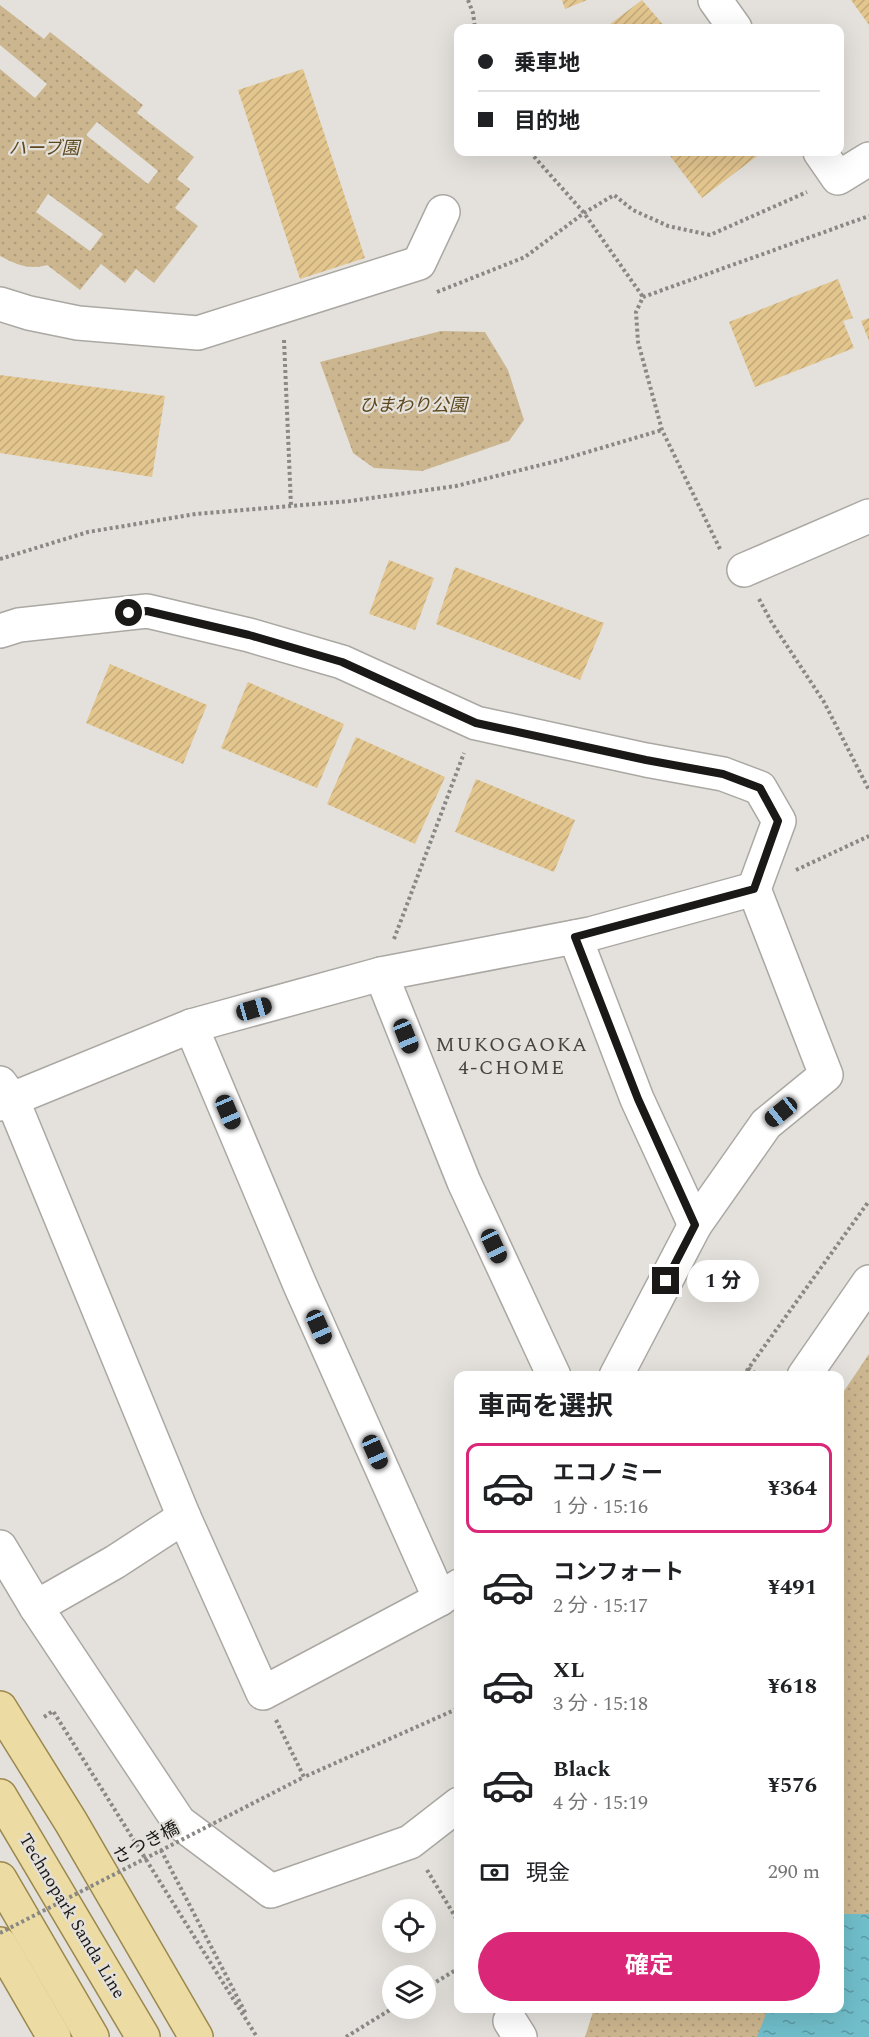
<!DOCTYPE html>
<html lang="ja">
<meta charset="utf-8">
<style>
:root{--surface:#fff;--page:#f2f2f2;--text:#202124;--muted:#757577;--line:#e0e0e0;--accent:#db2777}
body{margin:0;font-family:Spectral,"Noto Sans JP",serif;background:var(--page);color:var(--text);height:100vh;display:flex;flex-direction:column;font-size:22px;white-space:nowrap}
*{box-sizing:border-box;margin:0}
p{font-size:20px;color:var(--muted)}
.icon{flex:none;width:33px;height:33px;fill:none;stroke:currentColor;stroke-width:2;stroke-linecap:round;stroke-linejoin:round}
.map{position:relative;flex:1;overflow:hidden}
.details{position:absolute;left:454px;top:1371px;width:390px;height:642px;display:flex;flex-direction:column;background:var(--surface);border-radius:12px;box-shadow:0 6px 24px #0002}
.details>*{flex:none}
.hud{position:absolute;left:454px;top:24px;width:390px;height:132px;border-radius:12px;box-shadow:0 6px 24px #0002;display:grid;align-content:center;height:132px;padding:0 24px;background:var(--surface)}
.buttons{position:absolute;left:382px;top:1899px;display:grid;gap:12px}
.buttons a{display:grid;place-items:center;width:54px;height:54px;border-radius:50%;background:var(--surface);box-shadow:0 6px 24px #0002;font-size:30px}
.end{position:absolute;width:27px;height:27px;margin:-14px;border:8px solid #1a1917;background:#fff;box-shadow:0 0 0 3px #fff}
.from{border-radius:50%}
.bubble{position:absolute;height:42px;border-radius:21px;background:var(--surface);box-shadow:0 6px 24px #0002;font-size:20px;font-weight:700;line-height:42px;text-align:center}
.car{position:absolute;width:18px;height:36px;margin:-18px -9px;border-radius:8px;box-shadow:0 0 4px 2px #0007;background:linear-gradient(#222 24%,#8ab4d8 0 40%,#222 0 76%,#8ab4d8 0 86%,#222 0)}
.hud b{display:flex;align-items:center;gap:21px;height:57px;font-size:22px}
.hud b+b{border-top:2px solid var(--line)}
.hud i{width:15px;height:15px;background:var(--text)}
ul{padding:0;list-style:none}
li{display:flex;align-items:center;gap:18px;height:90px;margin:0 12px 9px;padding:0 12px;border:3px solid transparent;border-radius:12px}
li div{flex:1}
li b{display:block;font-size:22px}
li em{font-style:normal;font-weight:700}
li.selected{border-color:var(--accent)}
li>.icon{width:54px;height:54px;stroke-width:1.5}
h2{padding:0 24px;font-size:27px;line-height:72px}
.pay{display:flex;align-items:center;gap:15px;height:66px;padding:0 24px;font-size:22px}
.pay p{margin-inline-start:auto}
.button{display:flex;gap:12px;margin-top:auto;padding:12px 24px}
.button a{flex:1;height:69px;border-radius:36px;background:var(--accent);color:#fff;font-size:24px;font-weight:700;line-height:69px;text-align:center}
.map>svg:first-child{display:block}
.park{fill:url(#park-dots);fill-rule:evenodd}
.water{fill:url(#water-ripples)}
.building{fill:url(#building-hatch)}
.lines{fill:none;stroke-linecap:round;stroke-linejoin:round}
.minor-casing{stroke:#aba8a3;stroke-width:36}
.major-casing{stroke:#9b884c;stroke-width:36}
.path{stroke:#8a8885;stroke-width:4;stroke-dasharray:3 3;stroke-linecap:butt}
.minor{stroke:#fff;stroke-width:33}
.major{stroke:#ecdca4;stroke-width:33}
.path-bridge{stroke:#8a8885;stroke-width:4;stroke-dasharray:3 3;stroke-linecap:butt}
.route{stroke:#1a1917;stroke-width:8}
.labels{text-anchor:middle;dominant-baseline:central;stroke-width:4.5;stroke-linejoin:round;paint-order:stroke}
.park-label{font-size:18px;font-style:italic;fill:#5d481d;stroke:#e4e1dc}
.street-label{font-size:18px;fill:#1a1917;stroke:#e4e1dc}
.neighbourhood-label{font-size:20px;letter-spacing:1.5px;fill:#46433f;stroke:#e4e1dc}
</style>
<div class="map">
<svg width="869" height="2037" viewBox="0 0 869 2037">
<defs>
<pattern id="park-dots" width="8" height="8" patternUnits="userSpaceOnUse" patternTransform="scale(1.5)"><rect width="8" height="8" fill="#ccb68f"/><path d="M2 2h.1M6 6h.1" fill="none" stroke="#af9c7b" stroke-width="1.8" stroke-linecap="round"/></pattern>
<pattern id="water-ripples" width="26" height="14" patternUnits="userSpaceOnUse" patternTransform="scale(1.5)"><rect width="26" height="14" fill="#70beca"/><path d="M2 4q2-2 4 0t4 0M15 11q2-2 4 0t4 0" fill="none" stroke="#5b9aa3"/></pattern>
<pattern id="building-hatch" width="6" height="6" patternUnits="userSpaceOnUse" patternTransform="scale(1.5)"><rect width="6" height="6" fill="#e3c58e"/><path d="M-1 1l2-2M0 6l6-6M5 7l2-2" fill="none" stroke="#c2a97a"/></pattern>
</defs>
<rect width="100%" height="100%" fill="#e4e1dc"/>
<g class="park">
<path d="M 0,5 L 44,39 L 50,32 L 143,105 L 137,113 L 194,157 L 177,179 L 190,189 L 175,208 L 198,226 L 154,283 L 136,269 L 125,283 L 101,264 L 80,290 L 47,265 C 29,270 17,265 0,256 L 0,69 L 35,98 L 47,84 L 0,45 ZM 97,122 L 158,171 L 148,184 L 86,135 ZM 48,194 L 103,234 L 90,251 L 36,212 Z"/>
<path d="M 441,331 L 485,332 L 508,370 L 524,420 L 509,441 L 422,471 L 374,468 L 353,453 L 320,362 Z"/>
<path d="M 869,1354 L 869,2037 L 585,2037 L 594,2009 L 840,2008 L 840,1397 Z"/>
</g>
<path class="water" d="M 840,1914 L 869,1914 L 869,2037 L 757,2037 L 768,2009 L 840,2008 Z"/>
<g class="building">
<path d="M 562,0 L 587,0 L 565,9 Z"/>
<path d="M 642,0 L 666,28 L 605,28 Z"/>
<path d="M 851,0 L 869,0 L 869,25 Z"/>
<path d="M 303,69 L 365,258 L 300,279 L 238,90 Z"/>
<path d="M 667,152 L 760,152 L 761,153 L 702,198 Z"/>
<path d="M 838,279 L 853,318 L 843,321 L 854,348 L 755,387 L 729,322 Z"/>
<path d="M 869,318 L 869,341 L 861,321 Z"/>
<path d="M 0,375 L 165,396 L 152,477 L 0,453 Z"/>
<path d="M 389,560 L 434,578 L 415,630 L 369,614 Z"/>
<path d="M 455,567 L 604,623 L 580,680 L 436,624 Z"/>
<path d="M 110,664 L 207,705 L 183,764 L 86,723 Z"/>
<path d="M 248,682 L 344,724 L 317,788 L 221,748 Z"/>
<path d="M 356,737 L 445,777 L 415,844 L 327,804 Z"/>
<path d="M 476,779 L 575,820 L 554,872 L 455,832 Z"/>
</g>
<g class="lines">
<g class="minor-casing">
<g id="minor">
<path d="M 715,0 L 735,28"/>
<path d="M 820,152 L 838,178 L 869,159"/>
<path d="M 0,304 L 29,313 L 78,323 L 198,333 L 419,263 L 443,212"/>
<path d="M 744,570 L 869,516"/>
<path d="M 0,631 L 19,625 L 147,611 L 249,635 L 342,662 L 476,723 L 646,760 L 723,774 L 760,788 L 779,821 L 754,889"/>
<path d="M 575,937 L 637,1099 L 695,1225"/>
<path d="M 381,974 L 464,1182 L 554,1376"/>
<path d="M 191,1026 L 300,1285 L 440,1599"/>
<path d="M 0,1083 L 12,1099 L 184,1517 L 263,1693 L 440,1599 L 459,1586"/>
<path d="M 0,1104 L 191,1026 L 381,974 L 590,934 L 754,889 L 826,1075 L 766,1124 L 695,1225 L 616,1376"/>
<path d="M 804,1376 L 869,1282"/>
<path d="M 0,1547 L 36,1607 L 179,1822 L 271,1891 L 410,1842 L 459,1804"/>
<path d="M 36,1607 L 115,1562 L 184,1517"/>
<path d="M 510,2021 L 520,2037"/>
</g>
</g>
<g class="major-casing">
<g id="major">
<path d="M 0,1708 L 71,1822 L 196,2037"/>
<path d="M 0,1796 L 143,2037"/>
<path d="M 0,1879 L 92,2037"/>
<path d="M 0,1944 L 54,2037"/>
</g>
</g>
<g class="path">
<path d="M 468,0 L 473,13 L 475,28"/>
<path d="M 530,152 L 584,213 L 643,297"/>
<path d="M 437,292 L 525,257 L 584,213 L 614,195 L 633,210 L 668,226 L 710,235 L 807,192"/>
<path d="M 284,340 L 291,506"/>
<path d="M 720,549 L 662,430 L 638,342 L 636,312 L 643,297 L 869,216"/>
<path d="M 0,559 L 88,532 L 196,514 L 350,501 L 456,486 L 557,461 L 662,430"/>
<path d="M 759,599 L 772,623 L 824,702 L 869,790"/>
<path d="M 796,870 L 869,836"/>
<path d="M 394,939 L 464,753"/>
<path d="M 748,1368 L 759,1376"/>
<path d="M 743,1376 L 869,1201"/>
<path d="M 44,1717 L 53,1711 L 257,2037"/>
<path d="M 276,1720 L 304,1777 L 459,1708"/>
<path d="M 161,1850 L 246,2014"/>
<path d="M 427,1870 L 459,1923"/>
<path d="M 426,1988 L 459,1968"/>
<path d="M 346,2037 L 393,2008"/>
</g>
<use href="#minor" class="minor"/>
<use href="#major" class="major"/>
<path class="path-bridge" d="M 0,1933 L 304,1777"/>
</g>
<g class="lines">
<path class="route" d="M 129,613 L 147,611 L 249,635 L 342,662 L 476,723 L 646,760 L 723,774 L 760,788 L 778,821 L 754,889 L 575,937 L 638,1099 L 695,1225 L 666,1281"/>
</g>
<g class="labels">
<g class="park-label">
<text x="44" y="148">ハーブ園</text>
<text x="413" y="405">ひまわり公園</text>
</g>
<g class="street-label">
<text transform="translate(146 1843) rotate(-27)">さつき橋</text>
<text transform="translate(72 1916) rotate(59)">Technopark Sanda Line</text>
</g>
<g class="neighbourhood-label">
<text x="512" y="1045">MUKOGAOKA<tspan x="512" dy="23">4-CHOME</tspan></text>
</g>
</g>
</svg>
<div class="buttons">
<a><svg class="icon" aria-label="locate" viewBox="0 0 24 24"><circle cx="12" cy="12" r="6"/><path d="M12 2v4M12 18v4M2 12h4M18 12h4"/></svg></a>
<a><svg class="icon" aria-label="layers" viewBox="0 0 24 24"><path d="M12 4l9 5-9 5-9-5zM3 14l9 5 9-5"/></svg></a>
</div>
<i class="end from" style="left:129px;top:613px"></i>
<i class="end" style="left:666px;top:1281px"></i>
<div class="bubble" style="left:687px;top:1260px;width:72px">1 分</div>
<i class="car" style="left:254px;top:1009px;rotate:74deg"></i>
<i class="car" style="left:406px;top:1036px;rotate:158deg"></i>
<i class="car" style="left:228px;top:1112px;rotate:157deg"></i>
<i class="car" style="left:781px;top:1112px;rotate:231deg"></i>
<i class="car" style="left:494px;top:1246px;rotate:155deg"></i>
<i class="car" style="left:319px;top:1327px;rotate:156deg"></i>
<i class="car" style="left:375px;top:1452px;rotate:156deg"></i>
<div class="hud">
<b><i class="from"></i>乗車地</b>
<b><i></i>目的地</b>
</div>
<section class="details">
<h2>車両を選択</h2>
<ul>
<li class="selected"><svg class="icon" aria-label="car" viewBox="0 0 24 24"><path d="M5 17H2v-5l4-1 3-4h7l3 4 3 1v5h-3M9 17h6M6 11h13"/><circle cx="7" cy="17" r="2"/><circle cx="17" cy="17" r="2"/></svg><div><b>エコノミー</b><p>1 分 · 15:16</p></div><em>¥364</em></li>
<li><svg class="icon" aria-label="car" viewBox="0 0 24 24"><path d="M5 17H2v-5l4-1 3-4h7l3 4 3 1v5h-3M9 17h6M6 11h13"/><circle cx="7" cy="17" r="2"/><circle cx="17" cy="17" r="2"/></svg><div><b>コンフォート</b><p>2 分 · 15:17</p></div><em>¥491</em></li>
<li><svg class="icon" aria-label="car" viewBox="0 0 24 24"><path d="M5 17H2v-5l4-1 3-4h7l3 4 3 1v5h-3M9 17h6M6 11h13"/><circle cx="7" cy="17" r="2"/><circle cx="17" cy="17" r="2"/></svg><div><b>XL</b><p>3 分 · 15:18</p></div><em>¥618</em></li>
<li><svg class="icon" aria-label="car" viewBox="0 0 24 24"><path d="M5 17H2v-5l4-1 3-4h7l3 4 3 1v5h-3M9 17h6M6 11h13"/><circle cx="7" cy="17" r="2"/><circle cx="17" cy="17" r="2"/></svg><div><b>Black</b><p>4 分 · 15:19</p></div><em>¥576</em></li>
</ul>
<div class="pay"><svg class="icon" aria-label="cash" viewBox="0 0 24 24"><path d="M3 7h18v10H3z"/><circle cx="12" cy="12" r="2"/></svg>現金<p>290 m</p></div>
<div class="button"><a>確定</a></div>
</section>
</div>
